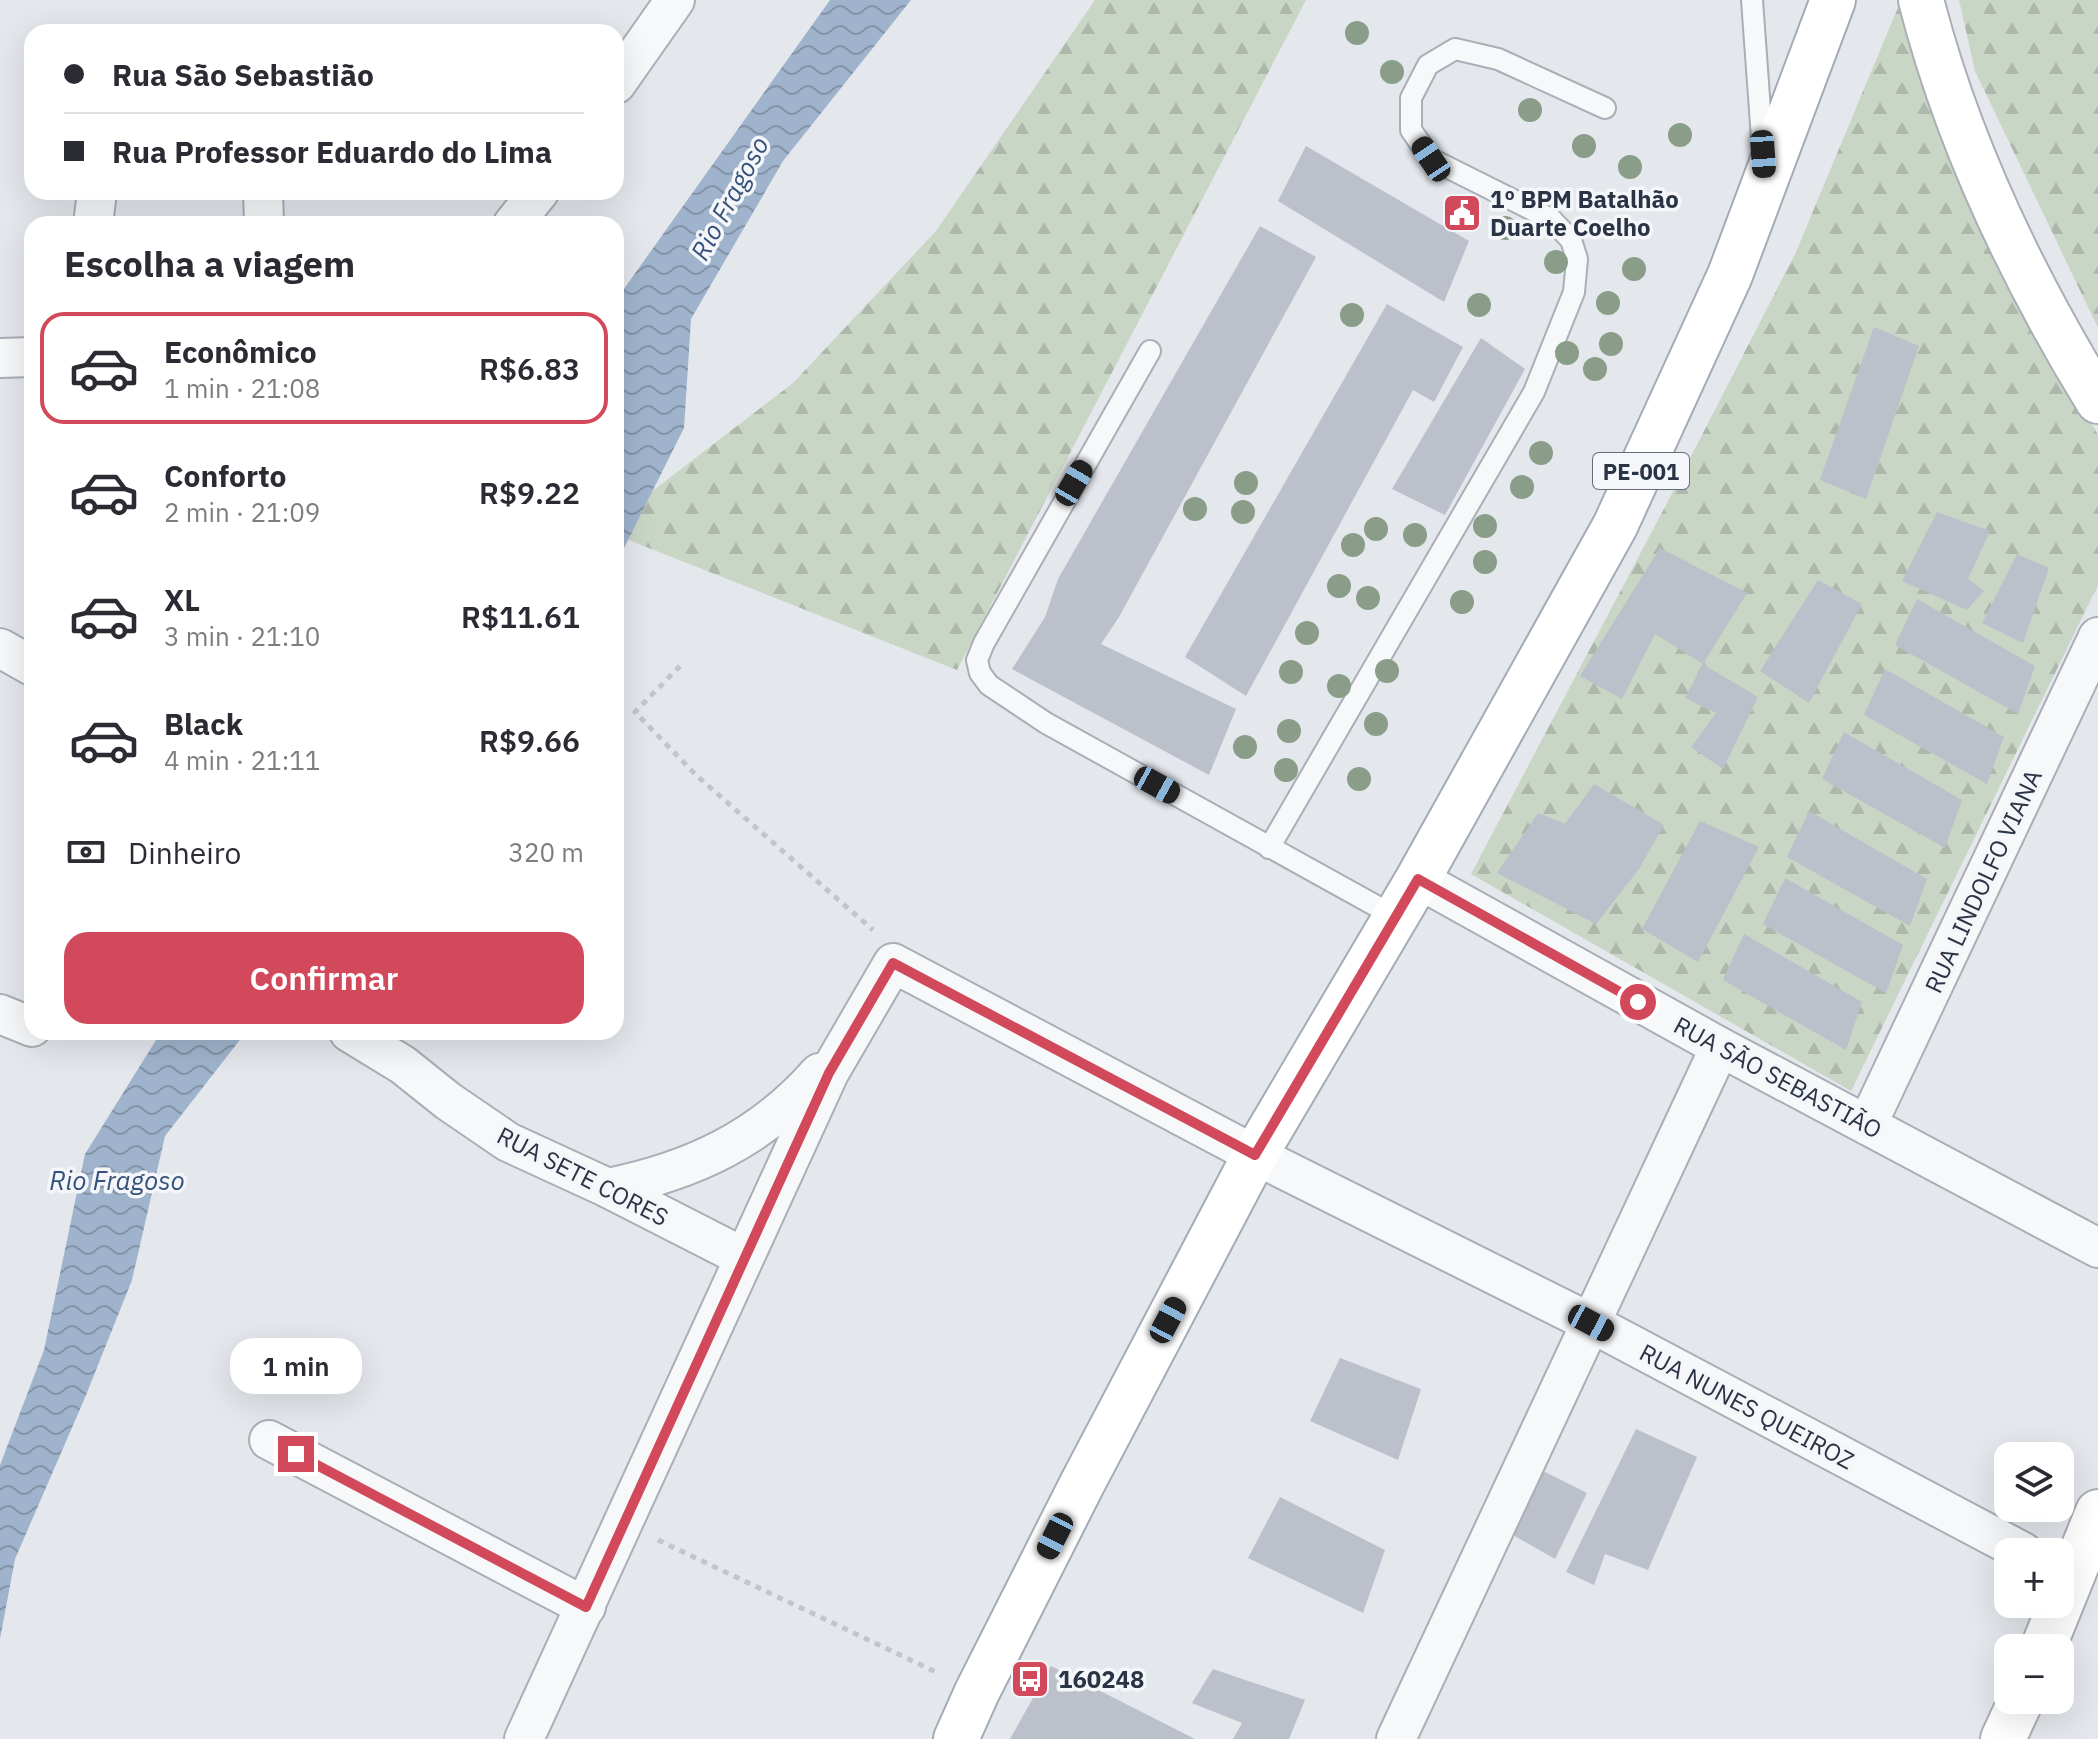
<!DOCTYPE html>
<html lang="pt">
<meta charset="utf-8">
<style>
:root{--surface:#fff;--page:#f7f7f7;--text:#2b2b33;--muted:#7c7c81;--line:#e1e1e2;--accent:#d1495b}
body{margin:0;font-family:"IBM Plex Sans",sans-serif;background:var(--page);color:var(--text);height:100vh;display:flex;flex-direction:column;font-size:30px;white-space:nowrap}
*{box-sizing:border-box;margin:0}
p{font-size:26px;color:var(--muted)}
.icon{flex:none;width:44px;height:44px;fill:none;stroke:currentColor;stroke-width:2;stroke-linecap:round;stroke-linejoin:round}
.map{position:relative;flex:1;overflow:hidden}
.sheet{position:absolute;left:24px;top:216px;width:600px;height:824px;display:flex;flex-direction:column;background:var(--surface);border-radius:24px;box-shadow:0 8px 32px #0002}
.sheet>*{flex:none}
.hud{position:absolute;left:24px;top:24px;width:600px;height:176px;border-radius:24px;box-shadow:0 8px 32px #0002;display:grid;align-content:center;height:176px;padding:0 40px;background:var(--surface)}
.fabs{position:absolute;left:1994px;top:1442px;display:grid;gap:16px}
.fabs a{display:grid;place-items:center;width:80px;height:80px;border-radius:16px;background:var(--surface);box-shadow:0 8px 32px #0002;font-size:40px}
.end{position:absolute;width:36px;height:36px;margin:-18px;border:10px solid #d1495b;background:#fff;box-shadow:0 0 0 4px #fff}
.from{border-radius:50%}
.bubble{position:absolute;height:56px;border-radius:24px;background:var(--surface);box-shadow:0 8px 32px #0002;font-size:26px;font-weight:600;line-height:56px;text-align:center}
.car{position:absolute;width:24px;height:48px;margin:-24px -12px;border-radius:10px;box-shadow:0 0 6px 2px #0007;background:linear-gradient(#222 24%,#8ab4d8 0 40%,#222 0 76%,#8ab4d8 0 86%,#222 0)}
.hud b{display:flex;align-items:center;gap:28px;height:76px;font-size:30px}
.hud b+b{border-top:2px solid var(--line)}
.hud i{width:20px;height:20px;background:var(--text)}
ul{padding:0;list-style:none}
li{display:flex;align-items:center;gap:24px;height:112px;margin:0 16px 12px;padding:0 24px;border:4px solid transparent;border-radius:24px}
li div{flex:1}
li b{display:block;font-size:30px}
li em{font-style:normal;font-weight:600}
li.selected{border-color:var(--accent)}
li>.icon{width:72px;height:72px;stroke-width:1.5}
h2{padding:0 40px;font-size:36px;line-height:96px}
.pay{display:flex;align-items:center;gap:20px;height:88px;padding:0 40px;font-size:30px}
.pay p{margin-inline-start:auto}
.primary-button{display:flex;gap:16px;margin-top:auto;padding:16px 40px}
.primary-button a{flex:1;height:92px;border-radius:24px;background:var(--accent);color:#fff;font-size:32px;font-weight:600;line-height:92px;text-align:center}
.map>svg:first-child{display:block}
.forest{fill:url(#forest-firs)}
.water{fill:url(#water-waves)}
.building{fill:#bbc0ca}
.lines{fill:none;stroke-linecap:round;stroke-linejoin:round}
.service-casing{stroke:#a9aeb7;stroke-width:24}
.minor-casing{stroke:#a9aeb7;stroke-width:42}
.secondary-casing{stroke:#a9aeb7;stroke-width:48}
.primary-casing{stroke:#a3abb8;stroke-width:48}
.path{stroke:#c2c5cb;stroke-width:5;stroke-dasharray:6 6;stroke-linecap:butt}
.service{stroke:#f7f8fa;stroke-width:20}
.minor{stroke:#f7f8fa;stroke-width:38}
.secondary{stroke:#fff;stroke-width:44}
.primary{stroke:#fff;stroke-width:44}
.tree{fill:#899d89}
.route{stroke:#d1495b;stroke-width:10}
.labels{text-anchor:middle;dominant-baseline:central;stroke-width:7;stroke-linejoin:round;paint-order:stroke}
.shield{fill:#f4f6f9;stroke:#676e7b;stroke-width:2}
.shield-label{font-size:22px;font-weight:bold;fill:#2b3445}
.poi-label{font-size:24px;font-weight:bold;fill:#2b3445;stroke:#f4f6f9;text-anchor:start}
.street-label{font-size:24px;fill:#2b3445;stroke:#f4f6f9}
.water-label{font-size:26px;font-style:italic;fill:#34527a;stroke:#f4f6f9}
</style>
<div class="map">
<svg width="2098" height="1739" viewBox="0 0 2098 1739">
<defs>
<pattern id="forest-firs" width="22" height="20" patternUnits="userSpaceOnUse" patternTransform="scale(2)"><rect width="22" height="20" fill="#c9d6c5"/><path d="M5 1l3.5 6h-7zM16 11l3.5 6h-7z" fill="#adb8ab"/></pattern>
<pattern id="water-waves" width="16" height="10" patternUnits="userSpaceOnUse" patternTransform="scale(2)"><rect width="16" height="10" fill="#9fb4cc"/><path d="M0 5q4-4 8 0t8 0" fill="none" stroke="#8293a7"/></pattern>
</defs>
<rect width="100%" height="100%" fill="#e4e7ec"/>
<g class="forest">
<path d="M 1095,0 L 1306,0 L 957,670 L 616,535 L 616,519 L 793,383 L 936,231 Z"/>
<path d="M 1901,0 L 1978,219 L 2098,435 L 2098,585 L 1851,1091 L 1471,874 L 1667,503 L 1796,252 Z"/>
<path d="M 1959,0 L 2098,0 L 2098,328 L 1975,71 Z"/>
</g>
<g class="water">
<path d="M 830,0 L 911,0 L 783,161 L 691,319 L 684,428 L 616,564 L 616,300 Z"/>
<path d="M 161,1032 L 246,1032 L 165,1136 L 132,1280 L 84,1400 L 15,1559 L 0,1639 L 0,1465 L 44,1350 L 85,1154 Z"/>
</g>
<g class="building">
<path d="M 1306,146 L 1469,241 L 1444,302 L 1278,201 Z"/>
<path d="M 1260,226 L 1316,257 L 1119,617 L 1101,644 L 1236,709 L 1209,775 L 1012,669 L 1045,617 L 1058,579 Z"/>
<path d="M 1387,304 L 1463,347 L 1434,402 L 1413,390 L 1246,696 L 1185,657 Z"/>
<path d="M 1874,327 L 1919,346 L 1866,499 L 1820,480 Z"/>
<path d="M 1481,338 L 1525,369 L 1445,515 L 1392,489 Z"/>
<path d="M 1937,512 L 1990,531 L 1968,579 L 1984,591 L 1967,610 L 1902,581 Z"/>
<path d="M 1660,548 L 1747,593 L 1703,664 L 1758,697 L 1723,769 L 1691,747 L 1716,713 L 1685,698 L 1703,664 L 1655,634 L 1622,699 L 1580,676 Z"/>
<path d="M 2017,554 L 2049,568 L 2023,643 L 1982,623 Z"/>
<path d="M 1818,580 L 1862,604 L 1809,703 L 1760,671 Z"/>
<path d="M 1917,599 L 2035,666 L 2018,714 L 1895,645 Z"/>
<path d="M 1885,669 L 2004,737 L 1987,784 L 1864,715 Z"/>
<path d="M 1844,732 L 1962,800 L 1945,848 L 1822,779 Z"/>
<path d="M 1594,784 L 1664,825 L 1639,869 L 1596,924 L 1497,873 L 1538,813 L 1565,824 Z"/>
<path d="M 1809,811 L 1927,879 L 1910,926 L 1787,857 Z"/>
<path d="M 1700,821 L 1759,847 L 1698,962 L 1642,929 Z"/>
<path d="M 1785,878 L 1903,945 L 1886,993 L 1763,924 Z"/>
<path d="M 1744,934 L 1862,1002 L 1846,1050 L 1723,980 Z"/>
<path d="M 1340,1358 L 1421,1389 L 1398,1460 L 1310,1421 Z"/>
<path d="M 1636,1429 L 1697,1457 L 1648,1570 L 1605,1554 L 1594,1585 L 1566,1572 Z"/>
<path d="M 1543,1471 L 1587,1493 L 1555,1559 L 1513,1535 Z"/>
<path d="M 1280,1497 L 1385,1550 L 1363,1613 L 1248,1558 Z"/>
<path d="M 1051,1666 L 1195,1739 L 1010,1739 Z"/>
<path d="M 1213,1669 L 1305,1700 L 1289,1739 L 1233,1739 L 1242,1723 L 1192,1703 Z"/>
</g>
<g class="lines">
<g class="service-casing">
<g id="service">
<path d="M 1752,0 L 1763,152"/>
<path d="M 1150,351 L 984,643 L 977,660 L 980,673 L 989,685 L 1046,723 L 1396,917"/>
<path d="M 1269,848 L 1534,392 L 1574,292 L 1577,259 L 1571,240 L 1551,219 L 1431,159 L 1411,130 L 1411,98 L 1428,65 L 1455,49 L 1498,59 L 1605,108"/>
</g>
</g>
<g class="minor-casing">
<g id="minor">
<path d="M 616,84 L 675,0"/>
<path d="M 263,192 L 264,224"/>
<path d="M 93,224 L 97,192"/>
<path d="M 513,224 L 539,192"/>
<path d="M 0,358 L 32,357"/>
<path d="M 0,648 L 32,666"/>
<path d="M 1418,879 L 1720,1047 L 2098,1248"/>
<path d="M 0,1014 L 32,1027"/>
<path d="M 349,1032 L 403,1065 L 448,1101 L 508,1142 L 608,1188 L 743,1257"/>
<path d="M 1867,1125 L 2098,637"/>
<path d="M 608,1188 C 692,1171 761,1139 819,1073"/>
<path d="M 269,1440 L 586,1607"/>
<path d="M 524,1739 L 829,1073 L 893,963 L 1255,1155 L 1591,1323 L 2023,1552"/>
<path d="M 1396,1739 L 1720,1047"/>
</g>
</g>
<g class="secondary-casing">
<g id="secondary">
<path d="M 1921,0 C 1957,141 2022,277 2098,401"/>
<path d="M 2043,1648 L 2098,1512"/>
<path d="M 2003,1739 L 2021,1700"/>
</g>
</g>
<g class="primary-casing">
<path id="primary" d="M 956,1739 L 977,1692 L 1082,1484 L 1255,1155 L 1418,879 L 1615,526 L 1730,275 L 1833,0"/>
</g>
<g class="path">
<path d="M 680,666 L 635,712 L 697,776 L 873,930"/>
<path d="M 658,1540 L 938,1673"/>
</g>
<use href="#service" class="service"/>
<use href="#minor" class="minor"/>
<use href="#secondary" class="secondary"/>
<use href="#primary" class="primary"/>
</g>
<g class="tree">
<circle cx="1357" cy="33" r="12"/>
<circle cx="1392" cy="72" r="12"/>
<circle cx="1530" cy="110" r="12"/>
<circle cx="1680" cy="135" r="12"/>
<circle cx="1584" cy="146" r="12"/>
<circle cx="1630" cy="167" r="12"/>
<circle cx="1505" cy="228" r="12"/>
<circle cx="1556" cy="262" r="12"/>
<circle cx="1634" cy="269" r="12"/>
<circle cx="1608" cy="303" r="12"/>
<circle cx="1479" cy="305" r="12"/>
<circle cx="1352" cy="315" r="12"/>
<circle cx="1611" cy="344" r="12"/>
<circle cx="1567" cy="353" r="12"/>
<circle cx="1595" cy="369" r="12"/>
<circle cx="1541" cy="453" r="12"/>
<circle cx="1246" cy="483" r="12"/>
<circle cx="1522" cy="487" r="12"/>
<circle cx="1195" cy="509" r="12"/>
<circle cx="1243" cy="512" r="12"/>
<circle cx="1485" cy="526" r="12"/>
<circle cx="1376" cy="529" r="12"/>
<circle cx="1415" cy="535" r="12"/>
<circle cx="1353" cy="545" r="12"/>
<circle cx="1485" cy="562" r="12"/>
<circle cx="1339" cy="586" r="12"/>
<circle cx="1368" cy="598" r="12"/>
<circle cx="1462" cy="602" r="12"/>
<circle cx="1307" cy="633" r="12"/>
<circle cx="1387" cy="671" r="12"/>
<circle cx="1291" cy="672" r="12"/>
<circle cx="1339" cy="686" r="12"/>
<circle cx="1376" cy="724" r="12"/>
<circle cx="1289" cy="731" r="12"/>
<circle cx="1245" cy="747" r="12"/>
<circle cx="1286" cy="770" r="12"/>
<circle cx="1359" cy="779" r="12"/>
</g>
<g class="lines">
<path class="route" d="M 296,1454 L 586,1607 L 829,1073 L 893,963 L 1255,1155 L 1418,879 L 1638,1002"/>
</g>
<defs>
<g id="civic-square" transform="scale(2)"><rect x="-9" y="-9" width="18" height="18" rx="4" fill="#d1495b" stroke="#f4f6f9"/><path d="M-.6-6.5H3V-4.5H.6V-3L4-1V1h2V6H-6V1h2V-1L-.6-3ZM-1.2 2.5V6h2.4V2.5Z" fill="#fff"/></g>
<g id="bus-square" transform="scale(2)"><rect x="-9" y="-9" width="18" height="18" rx="4" fill="#d1495b" stroke="#f4f6f9"/><path d="M-5-6H5V4H4V6H2V4H-2V6H-4V4H-5ZM-3.5-4V0h7V-4ZM-3.5 1.2v1.5H-2V1.2ZM2 1.2v1.5H3.5V1.2Z" fill="#fff"/></g>
</defs>
<g fill-rule="evenodd">
<use href="#civic-square" x="1462" y="213"/>
<use href="#bus-square" x="1030" y="1679"/>
</g>
<g class="labels">
<rect class="shield" x="1593" y="453" width="96" height="36" rx="6"/>
<g class="shield-label">
<text x="1641" y="471">PE-001</text>
</g>
<g class="poi-label">
<text x="1490" y="199">1º BPM Batalhão<tspan x="1490" dy="28">Duarte Coelho</tspan></text>
<text x="1058" y="1679">160248</text>
</g>
<g class="street-label">
<text transform="translate(1983 881) rotate(-65)">RUA LINDOLFO VIANA</text>
<text transform="translate(1778 1077) rotate(28)">RUA SÃO SEBASTIÃO</text>
<text transform="translate(583 1176) rotate(27)">RUA SETE CORES</text>
<text transform="translate(1747 1406) rotate(28)">RUA NUNES QUEIROZ</text>
</g>
<g class="water-label">
<text transform="translate(729 198) rotate(-62)">Rio Fragoso</text>
<text x="117" y="1180">Rio Fragoso</text>
</g>
</g>
</svg>
<div class="fabs">
<a><svg class="icon" aria-label="layers" viewBox="0 0 24 24"><path d="M12 4l9 5-9 5-9-5zM3 14l9 5 9-5"/></svg></a>
<a>+</a>
<a>−</a>
</div>
<i class="end from" style="left:1638px;top:1002px"></i>
<i class="end" style="left:296px;top:1454px"></i>
<div class="bubble" style="left:230px;top:1338px;width:132px">1 min</div>
<i class="car" style="left:1763px;top:154px;rotate:176deg"></i>
<i class="car" style="left:1431px;top:159px;rotate:326deg"></i>
<i class="car" style="left:1074px;top:483px;rotate:30deg"></i>
<i class="car" style="left:1157px;top:785px;rotate:119deg"></i>
<i class="car" style="left:1168px;top:1320px;rotate:28deg"></i>
<i class="car" style="left:1591px;top:1323px;rotate:118deg"></i>
<i class="car" style="left:1055px;top:1536px;rotate:207deg"></i>
<div class="hud">
<b><i class="from"></i>Rua São Sebastião</b>
<b><i></i>Rua Professor Eduardo do Lima</b>
</div>
<section class="sheet">
<h2>Escolha a viagem</h2>
<ul>
<li class="selected"><svg class="icon" aria-label="car" viewBox="0 0 24 24"><path d="M5 17H2v-5l4-1 3-4h7l3 4 3 1v5h-3M9 17h6M6 11h13"/><circle cx="7" cy="17" r="2"/><circle cx="17" cy="17" r="2"/></svg><div><b>Econômico</b><p>1 min · 21:08</p></div><em>R$6.83</em></li>
<li><svg class="icon" aria-label="car" viewBox="0 0 24 24"><path d="M5 17H2v-5l4-1 3-4h7l3 4 3 1v5h-3M9 17h6M6 11h13"/><circle cx="7" cy="17" r="2"/><circle cx="17" cy="17" r="2"/></svg><div><b>Conforto</b><p>2 min · 21:09</p></div><em>R$9.22</em></li>
<li><svg class="icon" aria-label="car" viewBox="0 0 24 24"><path d="M5 17H2v-5l4-1 3-4h7l3 4 3 1v5h-3M9 17h6M6 11h13"/><circle cx="7" cy="17" r="2"/><circle cx="17" cy="17" r="2"/></svg><div><b>XL</b><p>3 min · 21:10</p></div><em>R$11.61</em></li>
<li><svg class="icon" aria-label="car" viewBox="0 0 24 24"><path d="M5 17H2v-5l4-1 3-4h7l3 4 3 1v5h-3M9 17h6M6 11h13"/><circle cx="7" cy="17" r="2"/><circle cx="17" cy="17" r="2"/></svg><div><b>Black</b><p>4 min · 21:11</p></div><em>R$9.66</em></li>
</ul>
<div class="pay"><svg class="icon" aria-label="cash" viewBox="0 0 24 24"><path d="M3 7h18v10H3z"/><circle cx="12" cy="12" r="2"/></svg>Dinheiro<p>320 m</p></div>
<div class="primary-button"><a>Confirmar</a></div>
</section>
</div>
